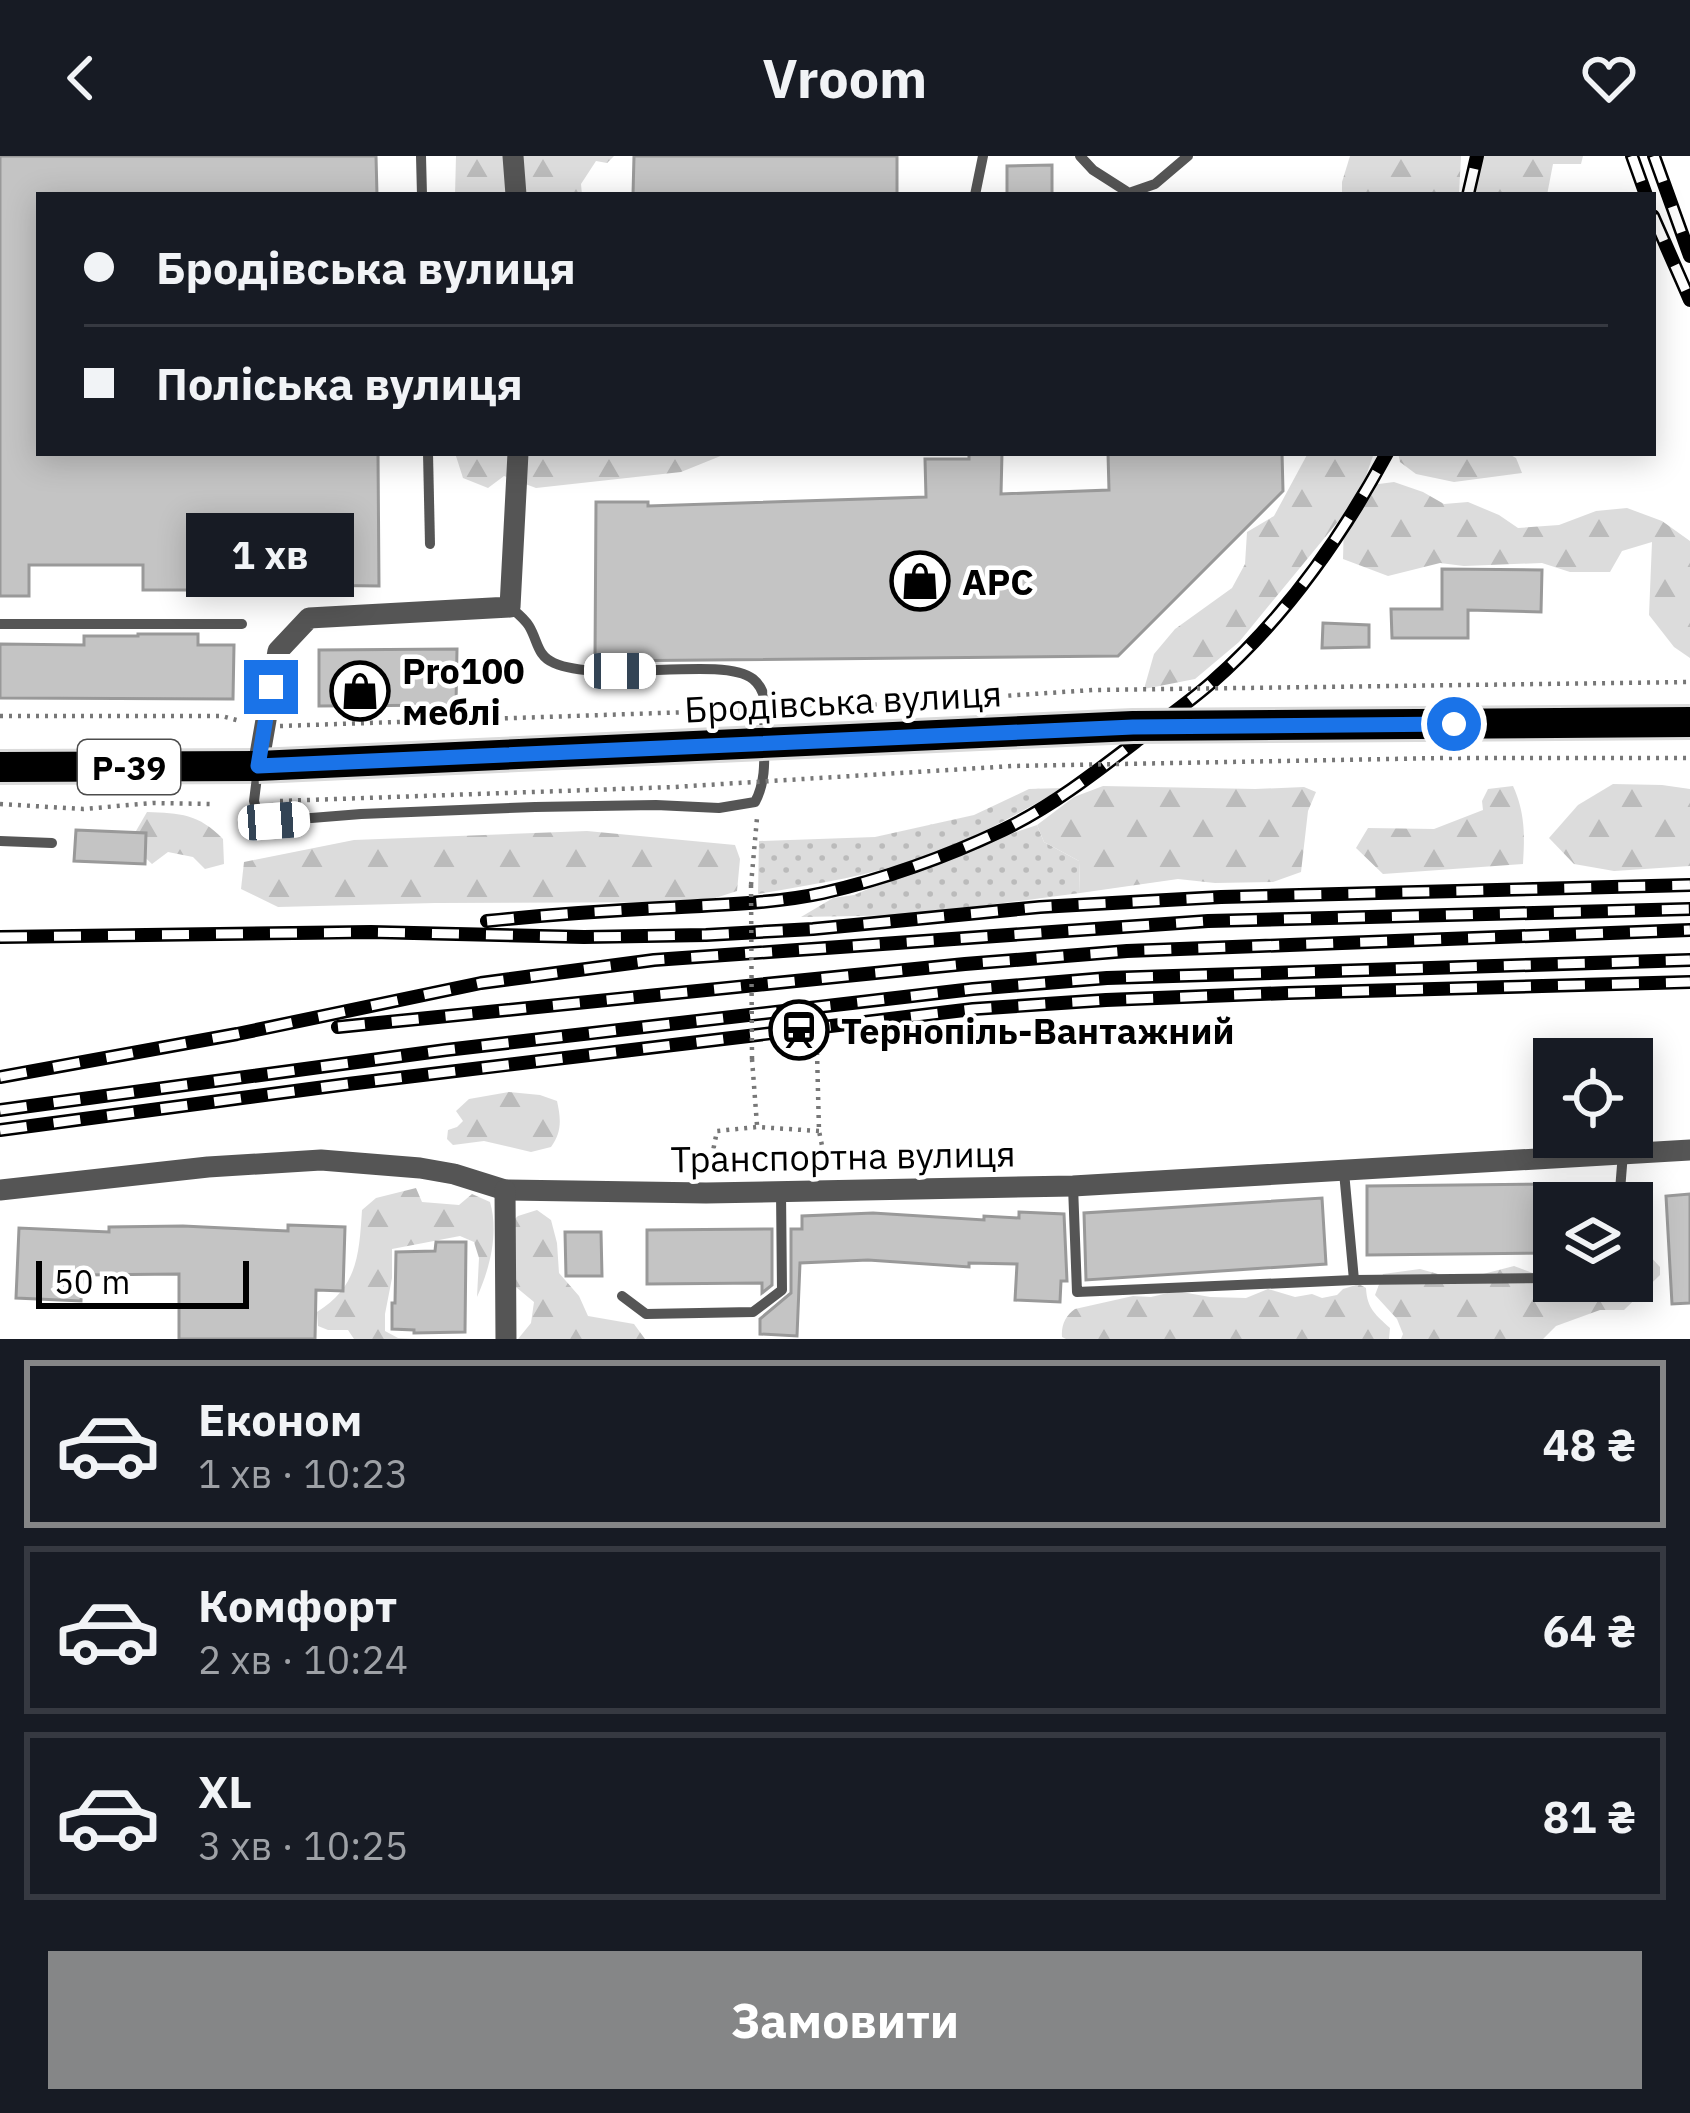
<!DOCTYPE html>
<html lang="uk">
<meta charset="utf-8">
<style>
:root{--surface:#171b24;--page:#242831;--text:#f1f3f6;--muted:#9ea1a6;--line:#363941;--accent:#858687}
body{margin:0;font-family:"IBM Plex Sans",sans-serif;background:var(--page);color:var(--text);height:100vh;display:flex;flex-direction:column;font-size:45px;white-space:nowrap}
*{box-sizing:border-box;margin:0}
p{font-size:39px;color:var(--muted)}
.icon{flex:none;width:66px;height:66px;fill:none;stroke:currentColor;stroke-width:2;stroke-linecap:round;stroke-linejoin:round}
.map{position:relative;height:1183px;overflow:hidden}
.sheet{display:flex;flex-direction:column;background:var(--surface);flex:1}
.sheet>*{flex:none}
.hud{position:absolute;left:36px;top:36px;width:1620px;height:264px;border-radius:0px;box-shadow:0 6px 30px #0003;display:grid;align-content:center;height:264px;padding:0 48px;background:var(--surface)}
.fabs{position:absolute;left:1533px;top:882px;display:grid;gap:24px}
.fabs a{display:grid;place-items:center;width:120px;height:120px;border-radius:0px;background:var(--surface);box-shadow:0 6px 30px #0003;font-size:60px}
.scale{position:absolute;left:36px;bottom:30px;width:213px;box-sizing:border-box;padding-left:12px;border:6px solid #000;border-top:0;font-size:33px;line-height:42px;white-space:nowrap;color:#000;-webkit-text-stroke:9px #fff;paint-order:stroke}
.end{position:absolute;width:54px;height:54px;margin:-27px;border:15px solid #1a73e8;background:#fff;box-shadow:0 0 0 6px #fff}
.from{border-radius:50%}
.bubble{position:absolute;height:84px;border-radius:0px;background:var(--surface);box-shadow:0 6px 30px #0003;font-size:39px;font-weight:700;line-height:84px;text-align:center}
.car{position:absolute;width:36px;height:72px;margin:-36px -18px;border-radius:15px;box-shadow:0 0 9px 3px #0007;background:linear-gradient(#fff 24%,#345 0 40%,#fff 0 76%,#345 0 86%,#fff 0)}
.hud b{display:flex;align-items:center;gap:42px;height:114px;font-size:45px}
.hud b+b{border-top:3px solid var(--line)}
.hud i{width:30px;height:30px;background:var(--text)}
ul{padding:21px 0 0;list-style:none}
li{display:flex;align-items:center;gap:36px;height:168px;margin:0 24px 18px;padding:0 24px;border:6px solid var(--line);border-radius:0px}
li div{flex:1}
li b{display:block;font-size:45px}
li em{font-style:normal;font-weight:700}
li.on{border-color:var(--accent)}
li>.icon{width:108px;height:108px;stroke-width:1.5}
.primary-button{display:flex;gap:24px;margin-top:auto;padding:24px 48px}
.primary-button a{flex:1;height:138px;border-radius:0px;background:var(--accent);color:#fff;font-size:48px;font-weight:700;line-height:138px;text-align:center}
header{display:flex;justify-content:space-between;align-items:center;height:156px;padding:0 48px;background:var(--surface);font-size:54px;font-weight:700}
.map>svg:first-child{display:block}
.grass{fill:url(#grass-dots)}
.forest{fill:url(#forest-firs)}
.building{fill:#c4c4c4;stroke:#999;stroke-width:3}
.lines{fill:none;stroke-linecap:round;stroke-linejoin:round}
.primary-casing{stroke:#dbdbdb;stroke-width:36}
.path{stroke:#777;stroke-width:4.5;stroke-dasharray:3 6;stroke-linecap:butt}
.lane{stroke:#555;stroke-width:10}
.street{stroke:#555;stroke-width:21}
.primary{stroke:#000;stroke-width:30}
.rail-casing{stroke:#000;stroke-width:14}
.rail{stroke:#fff;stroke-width:9;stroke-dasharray:27;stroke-linecap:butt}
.primary-bridge-casing{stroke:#dbdbdb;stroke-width:36;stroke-linecap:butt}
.path-bridge{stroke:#777;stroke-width:4.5;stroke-dasharray:3 6;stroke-linecap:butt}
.primary-bridge{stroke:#000;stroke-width:30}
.route{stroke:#1a73e8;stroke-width:15}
.labels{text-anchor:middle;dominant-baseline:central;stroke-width:9;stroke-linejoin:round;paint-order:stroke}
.shield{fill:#fff;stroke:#4c4c4c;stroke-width:3}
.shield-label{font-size:33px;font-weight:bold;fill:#000}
.poi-label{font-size:36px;font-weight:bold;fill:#000;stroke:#fff;text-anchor:start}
.street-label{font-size:36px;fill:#000;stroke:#fff}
</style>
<header><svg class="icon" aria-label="back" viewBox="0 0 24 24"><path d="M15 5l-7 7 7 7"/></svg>Vroom<svg class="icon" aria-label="heart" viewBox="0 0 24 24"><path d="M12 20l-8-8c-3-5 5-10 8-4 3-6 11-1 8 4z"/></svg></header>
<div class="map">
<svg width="1690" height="1183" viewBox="0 0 1690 1183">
<defs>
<pattern id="grass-dots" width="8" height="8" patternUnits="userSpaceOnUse" patternTransform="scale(3)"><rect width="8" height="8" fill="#dcdcdc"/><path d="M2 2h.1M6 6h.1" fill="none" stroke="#bbb" stroke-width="1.8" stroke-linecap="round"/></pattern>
<pattern id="forest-firs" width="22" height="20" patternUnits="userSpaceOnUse" patternTransform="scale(3)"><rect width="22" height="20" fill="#dcdcdc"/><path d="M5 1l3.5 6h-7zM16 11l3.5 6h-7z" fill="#bbb"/></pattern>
</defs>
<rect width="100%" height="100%" fill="#fff"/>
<g class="grass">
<path d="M 1063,632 C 1010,663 955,693 895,710 C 850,723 804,730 758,738 L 759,685 L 875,681 L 974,659 L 1029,633 Z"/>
<path d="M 1037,669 L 1044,686 L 1079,705 L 1080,737 L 912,759 L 801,761 L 833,742 L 854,739 L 948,699 Z"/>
</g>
<g class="forest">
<path d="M 456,0 L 614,0 L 607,7 L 596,5 L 581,28 L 582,39 L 455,39 Z"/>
<path d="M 1350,0 L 1461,0 L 1459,39 L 1342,39 L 1342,26 Z"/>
<path d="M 1473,0 L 1583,0 L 1581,8 L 1553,8 L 1547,39 L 1469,39 Z"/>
<path d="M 455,297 L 728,297 L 681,316 L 536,332 L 504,320 L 488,332 L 463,322 Z"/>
<path d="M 1308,297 L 1374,297 L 1359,340 L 1239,486 L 1195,523 L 1144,533 L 1154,498 L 1175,473 L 1232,432 L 1245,408 L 1247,376 L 1274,360 Z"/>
<path d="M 1398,297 L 1507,297 L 1516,302 L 1522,317 L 1454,326 L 1416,318 L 1400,306 Z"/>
<path d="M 1394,326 L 1423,336 L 1444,348 L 1468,346 L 1499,359 L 1518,372 L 1559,369 L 1596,355 L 1627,352 L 1662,365 L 1690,385 L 1690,502 L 1674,491 L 1649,459 L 1652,386 L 1622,395 L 1610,416 L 1570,416 L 1542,407 L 1464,410 L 1440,407 L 1388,420 L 1343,403 L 1344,364 L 1371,329 Z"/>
<path d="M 1613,628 L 1662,629 L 1690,633 L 1690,710 L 1614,715 L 1574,708 L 1549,682 L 1578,649 Z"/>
<path d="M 1103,630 L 1255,633 L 1304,631 L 1316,636 L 1308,655 L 1301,716 L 1273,726 L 1215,727 L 1178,723 L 1080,737 L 1079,705 L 1044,686 L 1037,669 L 1074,641 Z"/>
<path d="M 1513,630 C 1525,656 1525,680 1523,708 L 1383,718 L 1356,692 L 1368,672 L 1434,673 L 1483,654 L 1482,645 L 1488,633 Z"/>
<path d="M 147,656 C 180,657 199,658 223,683 L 224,708 L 205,713 L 193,701 L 168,696 L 152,708 L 137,694 L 136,675 Z"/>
<path d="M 587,675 L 735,689 L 740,703 L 737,735 L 703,746 L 435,747 L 278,751 L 241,733 L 244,706 L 354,684 Z"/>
<path d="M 509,936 L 540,939 L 557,945 C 561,963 562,976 551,991 L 531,996 L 484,985 L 453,989 L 447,983 L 448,974 L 457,971 L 463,965 L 456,955 L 469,943 Z"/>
<path d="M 416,1032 L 422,1046 L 459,1049 L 472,1038 L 490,1046 C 499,1077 490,1112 477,1141 L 479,1102 L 474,1086 L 460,1080 L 392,1093 L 392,1122 L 385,1158 L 385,1175 L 398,1182 L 416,1183 L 354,1183 L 348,1174 L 328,1174 L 318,1170 L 317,1156 C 358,1130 359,1099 362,1054 L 376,1042 Z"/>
<path d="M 537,1054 L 551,1064 L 557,1087 L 559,1117 L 579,1140 L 588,1160 L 634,1168 L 645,1183 L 518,1183 L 531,1167 L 534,1146 L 500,1118 L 502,1074 L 518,1060 Z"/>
<path d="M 1637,1094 L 1646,1096 L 1660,1111 L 1660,1119 L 1624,1154 L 1600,1154 L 1556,1170 L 1543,1183 L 1401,1183 L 1403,1178 L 1397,1163 L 1375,1139 L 1383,1118 L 1420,1113 L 1460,1124 L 1514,1110 L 1554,1125 L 1632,1125 L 1632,1098 Z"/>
<path d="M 1359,1128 L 1366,1132 C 1367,1153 1376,1159 1390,1172 L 1389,1183 L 1066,1183 L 1062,1181 C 1061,1169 1066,1159 1075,1153 L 1133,1140 L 1151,1141 L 1176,1135 L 1210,1141 L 1246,1142 L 1268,1133 L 1295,1141 L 1312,1138 L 1322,1142 L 1337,1139 L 1343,1133 Z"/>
</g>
<g class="building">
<path d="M 0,0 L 376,0 L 377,39 L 39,39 L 39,297 L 378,297 L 379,430 L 297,429 L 298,409 L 250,409 L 250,434 L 143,434 L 143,409 L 29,409 L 29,440 L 0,440 Z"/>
<path d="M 634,0 L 897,0 L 897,39 L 633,39 Z"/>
<path d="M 1052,9 L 1052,39 L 1007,39 L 1007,10 Z"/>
<path d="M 969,297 L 1002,297 L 1001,338 L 1109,334 L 1108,297 L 1282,297 L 1283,335 L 1118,500 L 595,505 L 596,346 L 648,346 L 648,350 L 926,341 L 925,303 L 969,303 Z"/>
<path d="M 1442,413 L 1542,414 L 1541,456 L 1468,454 L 1468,482 L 1392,482 L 1391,453 L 1442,453 Z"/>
<path d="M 1323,467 L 1369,469 L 1369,491 L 1322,492 Z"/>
<path d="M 138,478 L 198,478 L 198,489 L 234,489 L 233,543 L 0,542 L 0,488 L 84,489 L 84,480 L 138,480 Z"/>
<path d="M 457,493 L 456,549 L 319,550 L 319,494 Z"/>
<path d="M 76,674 L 146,677 L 145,708 L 74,705 Z"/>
<path d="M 1554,1028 L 1554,1097 L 1367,1099 L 1367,1030 Z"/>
<path d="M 1690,1038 L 1690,1147 L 1672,1148 L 1666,1040 Z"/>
<path d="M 1322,1042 L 1326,1108 L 1086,1124 L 1084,1057 Z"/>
<path d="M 1019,1056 L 1064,1058 L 1067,1125 L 1061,1125 L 1060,1146 L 1015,1144 L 1017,1108 L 969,1107 L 969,1111 L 868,1104 L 800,1107 L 797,1180 L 760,1178 L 760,1163 L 791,1137 L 791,1073 L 802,1073 L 802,1060 L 873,1057 L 984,1064 L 984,1060 L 1019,1062 Z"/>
<path d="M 288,1069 L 345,1071 L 343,1135 L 316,1134 L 315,1183 L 179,1183 L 179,1118 L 82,1119 L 81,1145 L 16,1142 L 19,1072 L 109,1076 L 109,1071 L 183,1070 L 288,1075 Z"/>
<path d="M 772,1073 L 772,1129 L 762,1137 L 762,1127 L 647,1128 L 647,1074 Z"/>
<path d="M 565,1076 L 601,1076 L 602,1120 L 566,1120 Z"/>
<path d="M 436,1086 L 466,1086 L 465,1176 L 414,1177 L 414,1174 L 392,1173 L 392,1147 L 395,1147 L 396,1096 L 435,1095 Z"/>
</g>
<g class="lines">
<g class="primary-casing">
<path id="primary" d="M 0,611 L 258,610"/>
</g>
<g class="path">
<path d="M 0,560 L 222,560 L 240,565"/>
<path d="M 0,648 L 83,653 L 153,647 L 211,648"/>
<path d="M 751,729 L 757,662"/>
<path d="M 817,896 L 819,975 L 826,1009"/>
<path d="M 752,903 L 757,969"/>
<path d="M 710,1010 L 717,975 L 757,971 L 819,975"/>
</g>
<g class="lane">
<path d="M 421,0 L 422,39"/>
<path d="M 1080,0 L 1093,14 L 1129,37 L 1155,28 L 1188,0"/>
<path d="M 975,39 L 983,0"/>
<path d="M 428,297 L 430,388"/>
<path d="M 0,468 L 242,468"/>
<path d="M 258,613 L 254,645 L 258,659 L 274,665 L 361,658 L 535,651 L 656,649 L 719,652 L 755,646 C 767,624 764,599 764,574 C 765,556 769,536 753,523 C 723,499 602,528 554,507 C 537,500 538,485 529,470 C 524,462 517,457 510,451"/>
<path d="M 0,685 L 52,687"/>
<path d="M 1073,1030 L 1077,1136 L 1354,1124 L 1344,1016"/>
<path d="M 1619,1047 L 1623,997"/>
<path d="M 1354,1124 L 1554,1122"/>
<path d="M 622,1140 L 646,1158 L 753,1156 L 782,1134 L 781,1036"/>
</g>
<g class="street">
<path d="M 513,0 L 516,39"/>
<path d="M 258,610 L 278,495 L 309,462 L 510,451 L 518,297"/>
<path d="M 0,1034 L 208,1011 L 321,1004 L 420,1012 L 454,1018 L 505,1034 L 706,1037 L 1073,1030 L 1690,994"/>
<path d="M 505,1034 L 506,1183"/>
</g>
<use href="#primary" class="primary"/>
<g class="rail-casing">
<g id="rail">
<path d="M 1632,0 L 1646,39"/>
<path d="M 1654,0 L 1690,100"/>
<path d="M 1468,39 L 1477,0"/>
<path d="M 1653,60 L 1690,144"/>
<path d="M 487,765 C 545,759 602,755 660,752 C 711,749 773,748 823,737 C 884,723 946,701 1003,674 C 1051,651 1096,616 1139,583 C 1163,564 1188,547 1211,527 C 1283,464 1342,381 1387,297"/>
<path d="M 0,781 L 371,776 L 584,781 L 706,779 L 813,773 L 1040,751 L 1221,741 L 1690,729"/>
<path d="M 338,871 L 965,808 L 1127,795 L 1690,774"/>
<path d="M 0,921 L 237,878 L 481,827 L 654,804 L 1208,765 L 1690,753"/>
<path d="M 0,954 L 446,894 L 973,833 L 1107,822 L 1690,804"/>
<path d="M 0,974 L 348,928 L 973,853 L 1106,844 L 1288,837 L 1690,826"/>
</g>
</g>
<use href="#rail" class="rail"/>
<g class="primary-bridge-casing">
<path id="primary-bridge" d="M 258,610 L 1133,570 L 1690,566"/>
</g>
<g class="path-bridge">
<path d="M 280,570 L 837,551 L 1093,534 L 1690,526"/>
<path d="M 280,645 L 674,631 L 1013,610 L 1442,602 L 1690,602"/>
<path d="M 751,729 L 752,903"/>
</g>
<use href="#primary-bridge" class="primary-bridge"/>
</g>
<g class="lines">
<path class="route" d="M 271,531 L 258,610 L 1133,571 L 1454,568"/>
</g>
<defs>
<g id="shop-ring" transform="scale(3)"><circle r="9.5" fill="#fff" stroke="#000" stroke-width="1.5"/><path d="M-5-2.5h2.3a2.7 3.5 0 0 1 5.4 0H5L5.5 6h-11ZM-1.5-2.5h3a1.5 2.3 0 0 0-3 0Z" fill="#000"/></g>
<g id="station-ring" transform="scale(3)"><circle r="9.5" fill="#fff" stroke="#000" stroke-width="1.5"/><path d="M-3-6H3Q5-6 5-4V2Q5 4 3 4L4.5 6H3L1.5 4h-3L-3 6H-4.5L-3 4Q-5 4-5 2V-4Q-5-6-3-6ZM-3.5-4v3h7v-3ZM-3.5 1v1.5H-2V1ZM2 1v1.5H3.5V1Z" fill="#000"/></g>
</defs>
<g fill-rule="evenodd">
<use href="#shop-ring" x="920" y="425"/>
<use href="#shop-ring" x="360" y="535"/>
<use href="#station-ring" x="799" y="874"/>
</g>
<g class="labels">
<rect class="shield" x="78" y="584" width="102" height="54" rx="9"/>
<g class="shield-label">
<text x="129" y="611">Р-39</text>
</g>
<g class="poi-label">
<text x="962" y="425">АРС</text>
<text x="402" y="514">Pro100<tspan x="402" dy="41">меблі</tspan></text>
<text x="841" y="874">Тернопіль-Вантажний</text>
</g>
<g class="street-label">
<text transform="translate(843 545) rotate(-3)">Бродівська вулиця</text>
<text transform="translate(843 1000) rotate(-1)">Транспортна вулиця</text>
</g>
</g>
</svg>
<div class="fabs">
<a><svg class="icon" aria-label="locate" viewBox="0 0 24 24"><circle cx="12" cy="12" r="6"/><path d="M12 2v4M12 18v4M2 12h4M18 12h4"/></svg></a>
<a><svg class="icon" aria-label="layers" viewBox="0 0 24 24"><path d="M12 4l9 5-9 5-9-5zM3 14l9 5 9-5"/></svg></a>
</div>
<div class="scale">50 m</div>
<i class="end from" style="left:1454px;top:568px"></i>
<i class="end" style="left:271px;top:531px"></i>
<div class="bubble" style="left:186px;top:357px;width:168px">1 хв</div>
<i class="car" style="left:620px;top:515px;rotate:90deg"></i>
<i class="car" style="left:274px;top:665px;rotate:86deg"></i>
<div class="hud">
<b><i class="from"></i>Бродівська вулиця</b>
<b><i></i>Поліська вулиця</b>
</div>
</div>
<section class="sheet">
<ul>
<li class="on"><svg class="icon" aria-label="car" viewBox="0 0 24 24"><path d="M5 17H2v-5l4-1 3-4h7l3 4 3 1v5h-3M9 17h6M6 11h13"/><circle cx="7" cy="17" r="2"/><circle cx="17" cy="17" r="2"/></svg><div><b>Економ</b><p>1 хв · 10:23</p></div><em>48 ₴</em></li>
<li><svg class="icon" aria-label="car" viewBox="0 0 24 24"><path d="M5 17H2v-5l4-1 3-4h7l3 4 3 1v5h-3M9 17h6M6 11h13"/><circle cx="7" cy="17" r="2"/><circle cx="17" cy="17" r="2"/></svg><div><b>Комфорт</b><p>2 хв · 10:24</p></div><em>64 ₴</em></li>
<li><svg class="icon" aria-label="car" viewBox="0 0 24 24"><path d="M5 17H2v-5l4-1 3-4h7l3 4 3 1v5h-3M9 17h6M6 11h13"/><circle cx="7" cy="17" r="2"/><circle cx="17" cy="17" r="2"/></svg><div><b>XL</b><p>3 хв · 10:25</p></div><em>81 ₴</em></li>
</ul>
<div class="primary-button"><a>Замовити</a></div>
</section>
